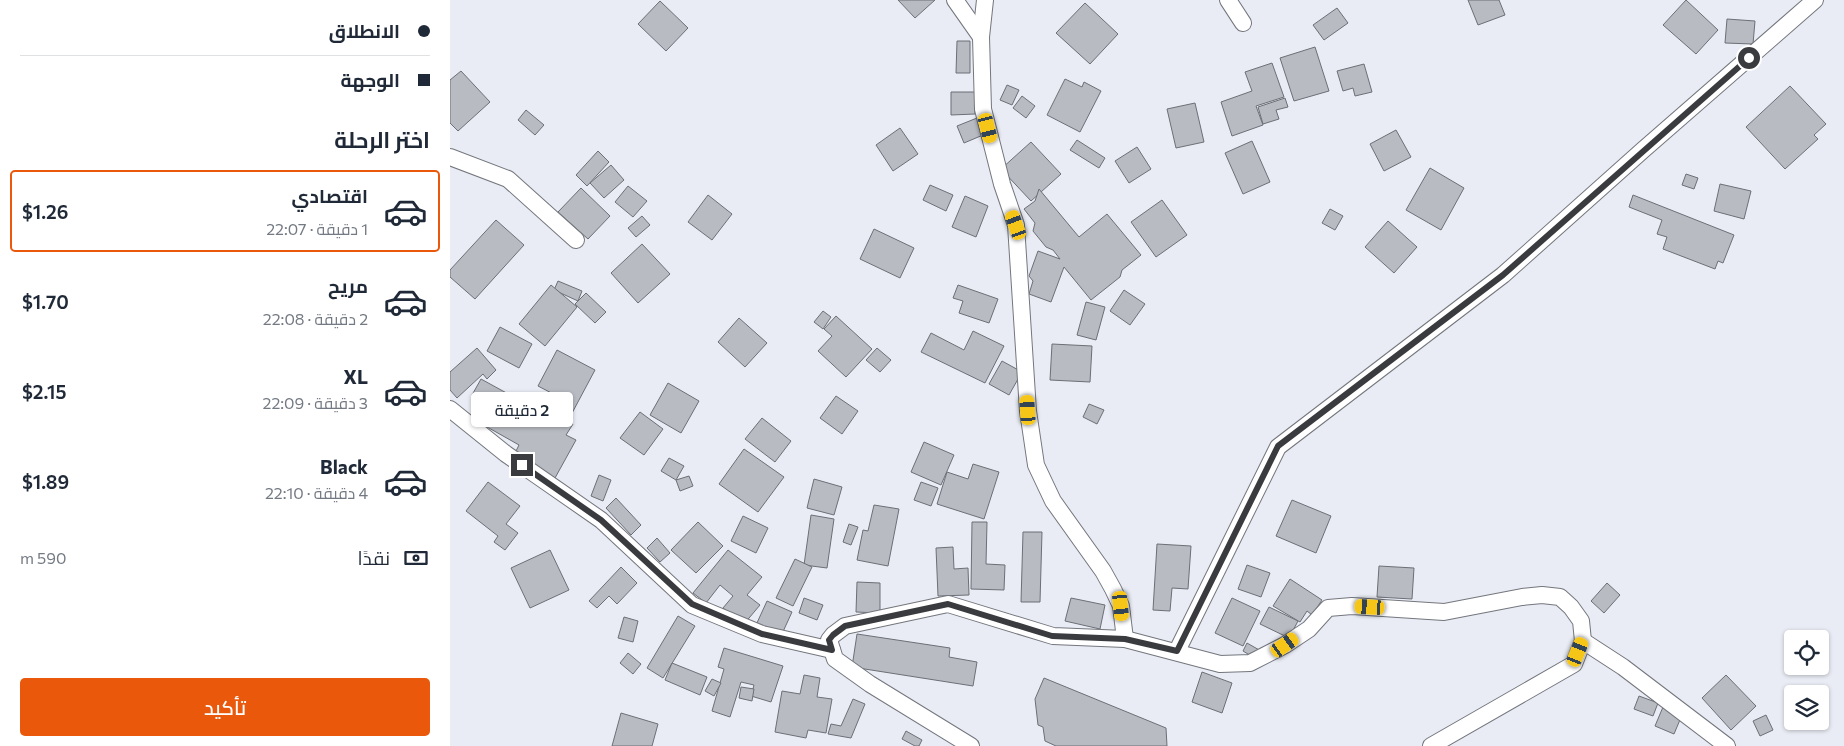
<!DOCTYPE html>
<html lang="ar">
<meta charset="utf-8">
<style>
:root{--surface:#fff;--page:#f6f6f7;--text:#1f2937;--muted:#747a83;--line:#e0e1e3;--accent:#ea580c}
body{margin:0;font-family:Commissioner,Cairo,sans-serif;background:var(--page);color:var(--text);direction:rtl;height:100vh;display:flex;flex-direction:column;font-size:19px;white-space:nowrap}
*{box-sizing:border-box;margin:0}
p{font-size:16px;color:var(--muted)}
.icon{flex:none;width:28px;height:28px;fill:none;stroke:currentColor;stroke-width:2;stroke-linecap:round;stroke-linejoin:round}
.map{position:relative;flex:1;overflow:hidden;direction:ltr}
.panel{display:flex;flex-direction:column;background:var(--surface);width:450px}
.panel>*{flex:none}
.banner{display:grid;align-content:center;height:110px;padding:0 20px;background:var(--surface)}
.tools{position:absolute;left:1334px;top:630px;display:grid;gap:10px}
.tools a{display:grid;place-items:center;width:45px;height:45px;border-radius:5px;background:var(--surface);box-shadow:0 1px 4px #0004;font-size:25px}
.end{position:absolute;width:22px;height:22px;margin:-11px;border:6px solid #3a3b3e;background:#fff;box-shadow:0 0 0 2px #fff}
.from{border-radius:50%}
.bubble{position:absolute;height:35px;border-radius:5px;background:var(--surface);box-shadow:0 1px 4px #0004;font-size:16px;font-weight:600;line-height:35px;text-align:center;direction:rtl}
.car{position:absolute;width:15px;height:30px;margin:-15px -8px;border-radius:6px;box-shadow:0 0 4px 1px #0007;background:linear-gradient(#f5c518 24%,#345 0 40%,#f5c518 0 76%,#345 0 86%,#f5c518 0)}
.banner b{display:flex;align-items:center;gap:18px;height:48px;font-size:19px}
.banner b+b{border-top:1px solid var(--line)}
.banner i{width:12px;height:12px;background:var(--text)}
ul{padding:0;list-style:none}
li{display:flex;align-items:center;gap:15px;height:82px;margin:0 10px 8px;padding:0 10px;border:2px solid transparent;border-radius:5px}
li div{flex:1}
li b{display:block;font-size:19px}
li em{font-style:normal;font-weight:600}
li.active{border-color:var(--accent)}
li>.icon{width:45px;height:45px;stroke-width:1.5}
h2{padding:0 20px;font-size:22px;line-height:60px}
.pay{display:flex;align-items:center;gap:12px;height:55px;padding:0 20px;font-size:19px}
.pay p{margin-inline-start:auto}
.action{display:flex;gap:10px;margin-top:auto;padding:10px 20px}
.action a{flex:1;height:58px;border-radius:5px;background:var(--accent);color:#fff;font-size:20px;font-weight:600;line-height:58px;text-align:center}
main{display:flex;flex:1;min-height:0}
.map>svg:first-child{display:block}
.building{fill:#b8bbc2;stroke:#6c6f76}
.lines{fill:none;stroke-linecap:round;stroke-linejoin:round}
.minor-casing{stroke:#73767d;stroke-width:18}
.minor{stroke:#fff;stroke-width:16}
.route{stroke:#3a3b3e;stroke-width:6}
</style>
<main>
<div class="map">
<svg width="1394" height="746" viewBox="0 0 1394 746">
<rect width="100%" height="100%" fill="#e9ecf4"/>
<g class="building">
<path d="M 448,0 L 485,0 L 465,18 Z"/>
<path d="M 1018,0 L 1049,0 L 1055,15 L 1028,25 Z"/>
<path d="M 1236,0 L 1268,30 L 1246,54 L 1213,25 Z"/>
<path d="M 210,1 L 238,28 L 216,51 L 188,24 Z"/>
<path d="M 635,3 L 668,34 L 640,64 L 606,33 Z"/>
<path d="M 887,8 L 898,23 L 874,40 L 863,25 Z"/>
<path d="M 1277,19 L 1305,21 L 1303,44 L 1275,43 Z"/>
<path d="M 507,41 L 520,41 L 520,73 L 506,73 Z"/>
<path d="M 865,47 L 879,91 L 844,101 L 830,58 Z"/>
<path d="M 822,63 L 834,97 L 806,106 L 813,125 L 782,136 L 771,102 L 802,91 L 795,72 Z"/>
<path d="M 914,64 L 922,92 L 905,96 L 903,88 L 893,91 L 887,71 Z"/>
<path d="M 11,71 L 40,102 L 8,131 L 0,123 L 0,80 Z"/>
<path d="M 615,79 L 632,87 L 634,82 L 651,91 L 630,132 L 597,115 Z"/>
<path d="M 557,85 L 569,90 L 562,105 L 550,100 Z"/>
<path d="M 1340,86 L 1376,124 L 1364,135 L 1368,139 L 1335,169 L 1296,127 Z"/>
<path d="M 501,92 L 525,92 L 525,114 L 501,115 Z"/>
<path d="M 572,96 L 585,106 L 576,118 L 563,108 Z"/>
<path d="M 835,98 L 838,107 L 826,110 L 829,119 L 813,124 L 808,107 Z"/>
<path d="M 745,103 L 754,142 L 726,148 L 717,109 Z"/>
<path d="M 76,110 L 94,125 L 85,135 L 68,120 Z"/>
<path d="M 527,118 L 533,135 L 514,143 L 507,126 Z"/>
<path d="M 450,128 L 468,154 L 443,171 L 426,145 Z"/>
<path d="M 946,130 L 961,157 L 934,171 L 920,144 Z"/>
<path d="M 627,140 L 655,158 L 649,168 L 620,150 Z"/>
<path d="M 802,141 L 820,182 L 793,194 L 775,153 Z"/>
<path d="M 581,142 L 611,174 L 581,201 L 551,169 Z"/>
<path d="M 687,147 L 701,169 L 679,183 L 665,161 Z"/>
<path d="M 148,151 L 159,162 L 137,186 L 126,175 Z"/>
<path d="M 161,165 L 174,180 L 154,198 L 140,183 Z"/>
<path d="M 980,168 L 1014,188 L 991,230 L 956,210 Z"/>
<path d="M 1236,174 L 1248,178 L 1244,189 L 1232,185 Z"/>
<path d="M 1270,184 L 1301,191 L 1294,219 L 1264,211 Z"/>
<path d="M 480,185 L 503,195 L 496,211 L 473,200 Z"/>
<path d="M 178,186 L 197,201 L 183,217 L 165,202 Z"/>
<path d="M 131,188 L 160,216 L 138,239 L 108,212 Z"/>
<path d="M 589,189 L 629,237 L 657,214 L 691,255 L 672,270 L 670,277 L 641,300 L 614,267 L 601,302 L 579,294 L 583,281 L 579,276 L 588,251 L 610,259 L 603,250 L 596,247 L 583,231 L 585,223 L 574,209 L 585,201 Z"/>
<path d="M 258,195 L 282,214 L 262,240 L 238,222 Z"/>
<path d="M 1183,195 L 1284,235 L 1273,263 L 1268,261 L 1265,269 L 1213,249 L 1217,237 L 1207,234 L 1212,220 L 1179,207 Z"/>
<path d="M 515,196 L 538,206 L 526,237 L 502,227 Z"/>
<path d="M 712,200 L 737,235 L 706,257 L 681,222 Z"/>
<path d="M 880,209 L 893,216 L 885,230 L 872,223 Z"/>
<path d="M 192,216 L 200,225 L 186,237 L 178,228 Z"/>
<path d="M 46,220 L 74,245 L 25,299 L 0,277 L 0,270 Z"/>
<path d="M 938,221 L 967,247 L 944,273 L 915,247 Z"/>
<path d="M 424,229 L 464,248 L 450,278 L 410,259 Z"/>
<path d="M 192,244 L 220,274 L 188,303 L 161,273 Z"/>
<path d="M 108,281 L 132,291 L 128,301 L 104,290 Z"/>
<path d="M 101,285 L 127,307 L 95,346 L 69,324 Z"/>
<path d="M 508,285 L 548,299 L 539,323 L 509,313 L 513,301 L 503,298 Z"/>
<path d="M 674,290 L 695,304 L 680,325 L 660,311 Z"/>
<path d="M 136,293 L 156,312 L 145,323 L 125,304 Z"/>
<path d="M 636,302 L 655,307 L 646,340 L 627,335 Z"/>
<path d="M 373,311 L 381,317 L 373,329 L 364,322 Z"/>
<path d="M 386,316 L 422,349 L 396,377 L 368,351 L 382,336 L 374,329 Z"/>
<path d="M 289,318 L 317,343 L 295,367 L 268,342 Z"/>
<path d="M 50,327 L 82,344 L 69,368 L 37,351 Z"/>
<path d="M 523,331 L 554,346 L 535,383 L 471,352 L 481,333 L 514,350 Z"/>
<path d="M 602,344 L 642,346 L 640,382 L 600,380 Z"/>
<path d="M 27,348 L 46,370 L 37,379 L 33,374 L 7,398 L 0,390 L 0,372 Z"/>
<path d="M 427,348 L 441,360 L 430,372 L 416,360 Z"/>
<path d="M 107,350 L 145,370 L 121,415 L 106,407 L 111,398 L 88,386 Z"/>
<path d="M 552,361 L 572,372 L 559,395 L 539,384 Z"/>
<path d="M 31,379 L 82,407 L 84,402 L 123,424 L 116,435 L 126,440 L 105,478 L 64,455 L 69,445 L 23,419 L 33,401 L 22,395 Z"/>
<path d="M 218,383 L 249,401 L 231,433 L 200,415 Z"/>
<path d="M 386,396 L 408,411 L 392,434 L 370,418 Z"/>
<path d="M 639,404 L 654,410 L 647,424 L 633,417 Z"/>
<path d="M 190,412 L 213,429 L 194,455 L 170,438 Z"/>
<path d="M 312,418 L 341,441 L 325,462 L 295,439 Z"/>
<path d="M 474,442 L 504,455 L 491,485 L 461,472 Z"/>
<path d="M 294,449 L 334,477 L 308,512 L 269,484 Z"/>
<path d="M 219,458 L 234,466 L 226,480 L 211,471 Z"/>
<path d="M 523,464 L 549,472 L 534,519 L 487,504 L 497,472 L 518,479 Z"/>
<path d="M 149,475 L 161,480 L 153,501 L 141,496 Z"/>
<path d="M 239,476 L 243,486 L 230,491 L 226,480 Z"/>
<path d="M 364,479 L 392,487 L 384,515 L 357,508 Z"/>
<path d="M 38,482 L 70,506 L 56,524 L 68,533 L 55,550 L 44,542 L 48,536 L 16,511 Z"/>
<path d="M 471,482 L 488,488 L 481,506 L 464,500 Z"/>
<path d="M 166,498 L 191,525 L 181,535 L 156,508 Z"/>
<path d="M 842,500 L 881,516 L 866,553 L 826,536 Z"/>
<path d="M 424,505 L 449,509 L 438,566 L 407,560 L 413,530 L 418,531 Z"/>
<path d="M 361,515 L 384,519 L 377,568 L 354,565 Z"/>
<path d="M 293,516 L 318,528 L 306,553 L 281,541 Z"/>
<path d="M 248,522 L 273,546 L 246,573 L 221,550 Z"/>
<path d="M 522,522 L 537,522 L 536,564 L 555,565 L 554,590 L 521,589 Z"/>
<path d="M 399,524 L 408,527 L 401,545 L 393,542 Z"/>
<path d="M 573,532 L 592,532 L 590,602 L 571,602 Z"/>
<path d="M 207,538 L 220,553 L 210,562 L 197,548 Z"/>
<path d="M 707,544 L 741,546 L 738,589 L 722,588 L 720,611 L 703,610 Z"/>
<path d="M 503,547 L 504,569 L 518,568 L 519,595 L 488,596 L 486,548 Z"/>
<path d="M 100,550 L 119,590 L 80,608 L 61,568 Z"/>
<path d="M 278,550 L 312,577 L 297,595 L 310,605 L 294,624 L 273,608 L 283,596 L 270,585 L 256,603 L 243,593 Z"/>
<path d="M 345,559 L 362,567 L 343,606 L 326,598 Z"/>
<path d="M 797,565 L 820,573 L 811,597 L 788,589 Z"/>
<path d="M 929,566 L 964,568 L 962,599 L 927,597 Z"/>
<path d="M 171,567 L 187,583 L 167,604 L 159,596 L 147,608 L 139,601 Z"/>
<path d="M 840,579 L 872,600 L 862,615 L 857,611 L 850,622 L 823,606 Z"/>
<path d="M 407,582 L 430,583 L 430,613 L 406,612 Z"/>
<path d="M 1157,583 L 1170,595 L 1154,613 L 1141,601 Z"/>
<path d="M 354,598 L 373,605 L 367,620 L 349,613 Z"/>
<path d="M 621,598 L 655,605 L 650,629 L 615,621 Z"/>
<path d="M 782,598 L 810,611 L 793,646 L 765,633 Z"/>
<path d="M 317,601 L 342,612 L 331,636 L 306,625 Z"/>
<path d="M 819,607 L 848,621 L 839,638 L 810,624 Z"/>
<path d="M 228,616 L 245,626 L 213,678 L 197,668 Z"/>
<path d="M 174,617 L 188,621 L 183,642 L 168,638 Z"/>
<path d="M 407,634 L 500,648 L 499,657 L 527,662 L 523,686 L 402,667 Z"/>
<path d="M 797,643 L 811,651 L 806,659 L 793,651 Z"/>
<path d="M 274,648 L 333,666 L 321,702 L 301,696 L 304,685 L 291,682 L 280,717 L 262,711 L 274,669 L 268,667 Z"/>
<path d="M 178,653 L 191,664 L 183,674 L 170,663 Z"/>
<path d="M 222,663 L 257,677 L 250,695 L 215,680 Z"/>
<path d="M 752,672 L 782,683 L 772,713 L 742,702 Z"/>
<path d="M 354,675 L 370,678 L 367,697 L 382,699 L 376,733 L 358,730 L 356,738 L 325,732 L 332,691 L 350,694 Z"/>
<path d="M 1276,675 L 1306,706 L 1281,730 L 1252,698 Z"/>
<path d="M 594,678 L 716,728 L 717,746 L 606,746 L 595,741 L 593,727 L 588,725 L 585,699 Z"/>
<path d="M 262,679 L 271,683 L 264,696 L 255,691 Z"/>
<path d="M 291,687 L 304,689 L 302,701 L 289,698 Z"/>
<path d="M 1189,696 L 1208,703 L 1203,716 L 1184,709 Z"/>
<path d="M 403,699 L 415,704 L 401,738 L 378,734 L 381,724 L 391,726 Z"/>
<path d="M 1213,707 L 1232,715 L 1224,734 L 1205,726 Z"/>
<path d="M 171,713 L 208,724 L 202,746 L 162,746 Z"/>
<path d="M 1316,715 L 1323,730 L 1310,736 L 1303,721 Z"/>
<path d="M 456,731 L 472,740 L 469,746 L 465,746 L 452,739 Z"/>
</g>
<g class="lines">
<g class="minor-casing">
<g id="minor">
<path d="M 505,0 L 531,37"/>
<path d="M 778,0 L 793,23"/>
<path d="M 0,157 L 58,179 L 126,240"/>
<path d="M 0,409 L 56,454 L 151,520 L 242,605 L 312,634 L 382,650"/>
<path d="M 675,639 L 770,664 L 800,663 L 835,645 L 859,629 L 878,608 L 902,606 L 994,612 L 1072,597 L 1092,595 L 1110,597 L 1121,607 L 1131,621 L 1133,641 L 1124,664 L 981,746"/>
<path d="M 1133,641 L 1173,667 L 1277,746"/>
<path d="M 727,651 L 828,447 L 1053,275 L 1193,150 L 1365,0"/>
<path d="M 521,746 L 420,684 L 385,659 L 379,640 L 383,635 L 395,626 L 498,604 L 603,636 L 675,639 L 671,606 L 663,589 L 653,571 L 603,501 L 586,465 L 578,411 L 566,225 L 552,184 L 533,109 L 531,37 L 535,0"/>
</g>
</g>
<use href="#minor" class="minor"/>
</g>
<g class="lines">
<path class="route" d="M 72,465 L 151,520 L 242,604 L 312,634 L 382,650 L 379,640 L 383,635 L 395,626 L 498,604 L 602,636 L 675,639 L 727,651 L 828,446 L 1053,275 L 1299,58"/>
</g>
</svg>
<div class="tools">
<a><svg class="icon" aria-label="locate" viewBox="0 0 24 24"><circle cx="12" cy="12" r="6"/><path d="M12 2v4M12 18v4M2 12h4M18 12h4"/></svg></a>
<a><svg class="icon" aria-label="layers" viewBox="0 0 24 24"><path d="M12 4l9 5-9 5-9-5zM3 14l9 5 9-5"/></svg></a>
</div>
<i class="end from" style="left:1299px;top:58px"></i>
<i class="end" style="left:72px;top:465px"></i>
<div class="bubble" style="left:21px;top:392px;width:102px">2 دقيقة</div>
<i class="car" style="left:538px;top:128px;rotate:166deg"></i>
<i class="car" style="left:566px;top:225px;rotate:340deg"></i>
<i class="car" style="left:578px;top:410px;rotate:356deg"></i>
<i class="car" style="left:671px;top:606px;rotate:174deg"></i>
<i class="car" style="left:920px;top:607px;rotate:273deg"></i>
<i class="car" style="left:835px;top:645px;rotate:55deg"></i>
<i class="car" style="left:1128px;top:652px;rotate:22deg"></i>
</div>
<section class="panel">
<div class="banner">
<b><i class="from"></i>الانطلاق</b>
<b><i></i>الوجهة</b>
</div>
<h2>اختر الرحلة</h2>
<ul>
<li class="active"><svg class="icon" aria-label="car" viewBox="0 0 24 24"><path d="M5 17H2v-5l4-1 3-4h7l3 4 3 1v5h-3M9 17h6M6 11h13"/><circle cx="7" cy="17" r="2"/><circle cx="17" cy="17" r="2"/></svg><div><b>اقتصادي</b><p>1 دقيقة · 22:07</p></div><em>$1.26</em></li>
<li><svg class="icon" aria-label="car" viewBox="0 0 24 24"><path d="M5 17H2v-5l4-1 3-4h7l3 4 3 1v5h-3M9 17h6M6 11h13"/><circle cx="7" cy="17" r="2"/><circle cx="17" cy="17" r="2"/></svg><div><b>مريح</b><p>2 دقيقة · 22:08</p></div><em>$1.70</em></li>
<li><svg class="icon" aria-label="car" viewBox="0 0 24 24"><path d="M5 17H2v-5l4-1 3-4h7l3 4 3 1v5h-3M9 17h6M6 11h13"/><circle cx="7" cy="17" r="2"/><circle cx="17" cy="17" r="2"/></svg><div><b>XL</b><p>3 دقيقة · 22:09</p></div><em>$2.15</em></li>
<li><svg class="icon" aria-label="car" viewBox="0 0 24 24"><path d="M5 17H2v-5l4-1 3-4h7l3 4 3 1v5h-3M9 17h6M6 11h13"/><circle cx="7" cy="17" r="2"/><circle cx="17" cy="17" r="2"/></svg><div><b>Black</b><p>4 دقيقة · 22:10</p></div><em>$1.89</em></li>
</ul>
<div class="pay"><svg class="icon" aria-label="cash" viewBox="0 0 24 24"><path d="M3 7h18v10H3z"/><circle cx="12" cy="12" r="2"/></svg>نقدًا<p>590 m</p></div>
<div class="action"><a>تأكيد</a></div>
</section>
</main>
